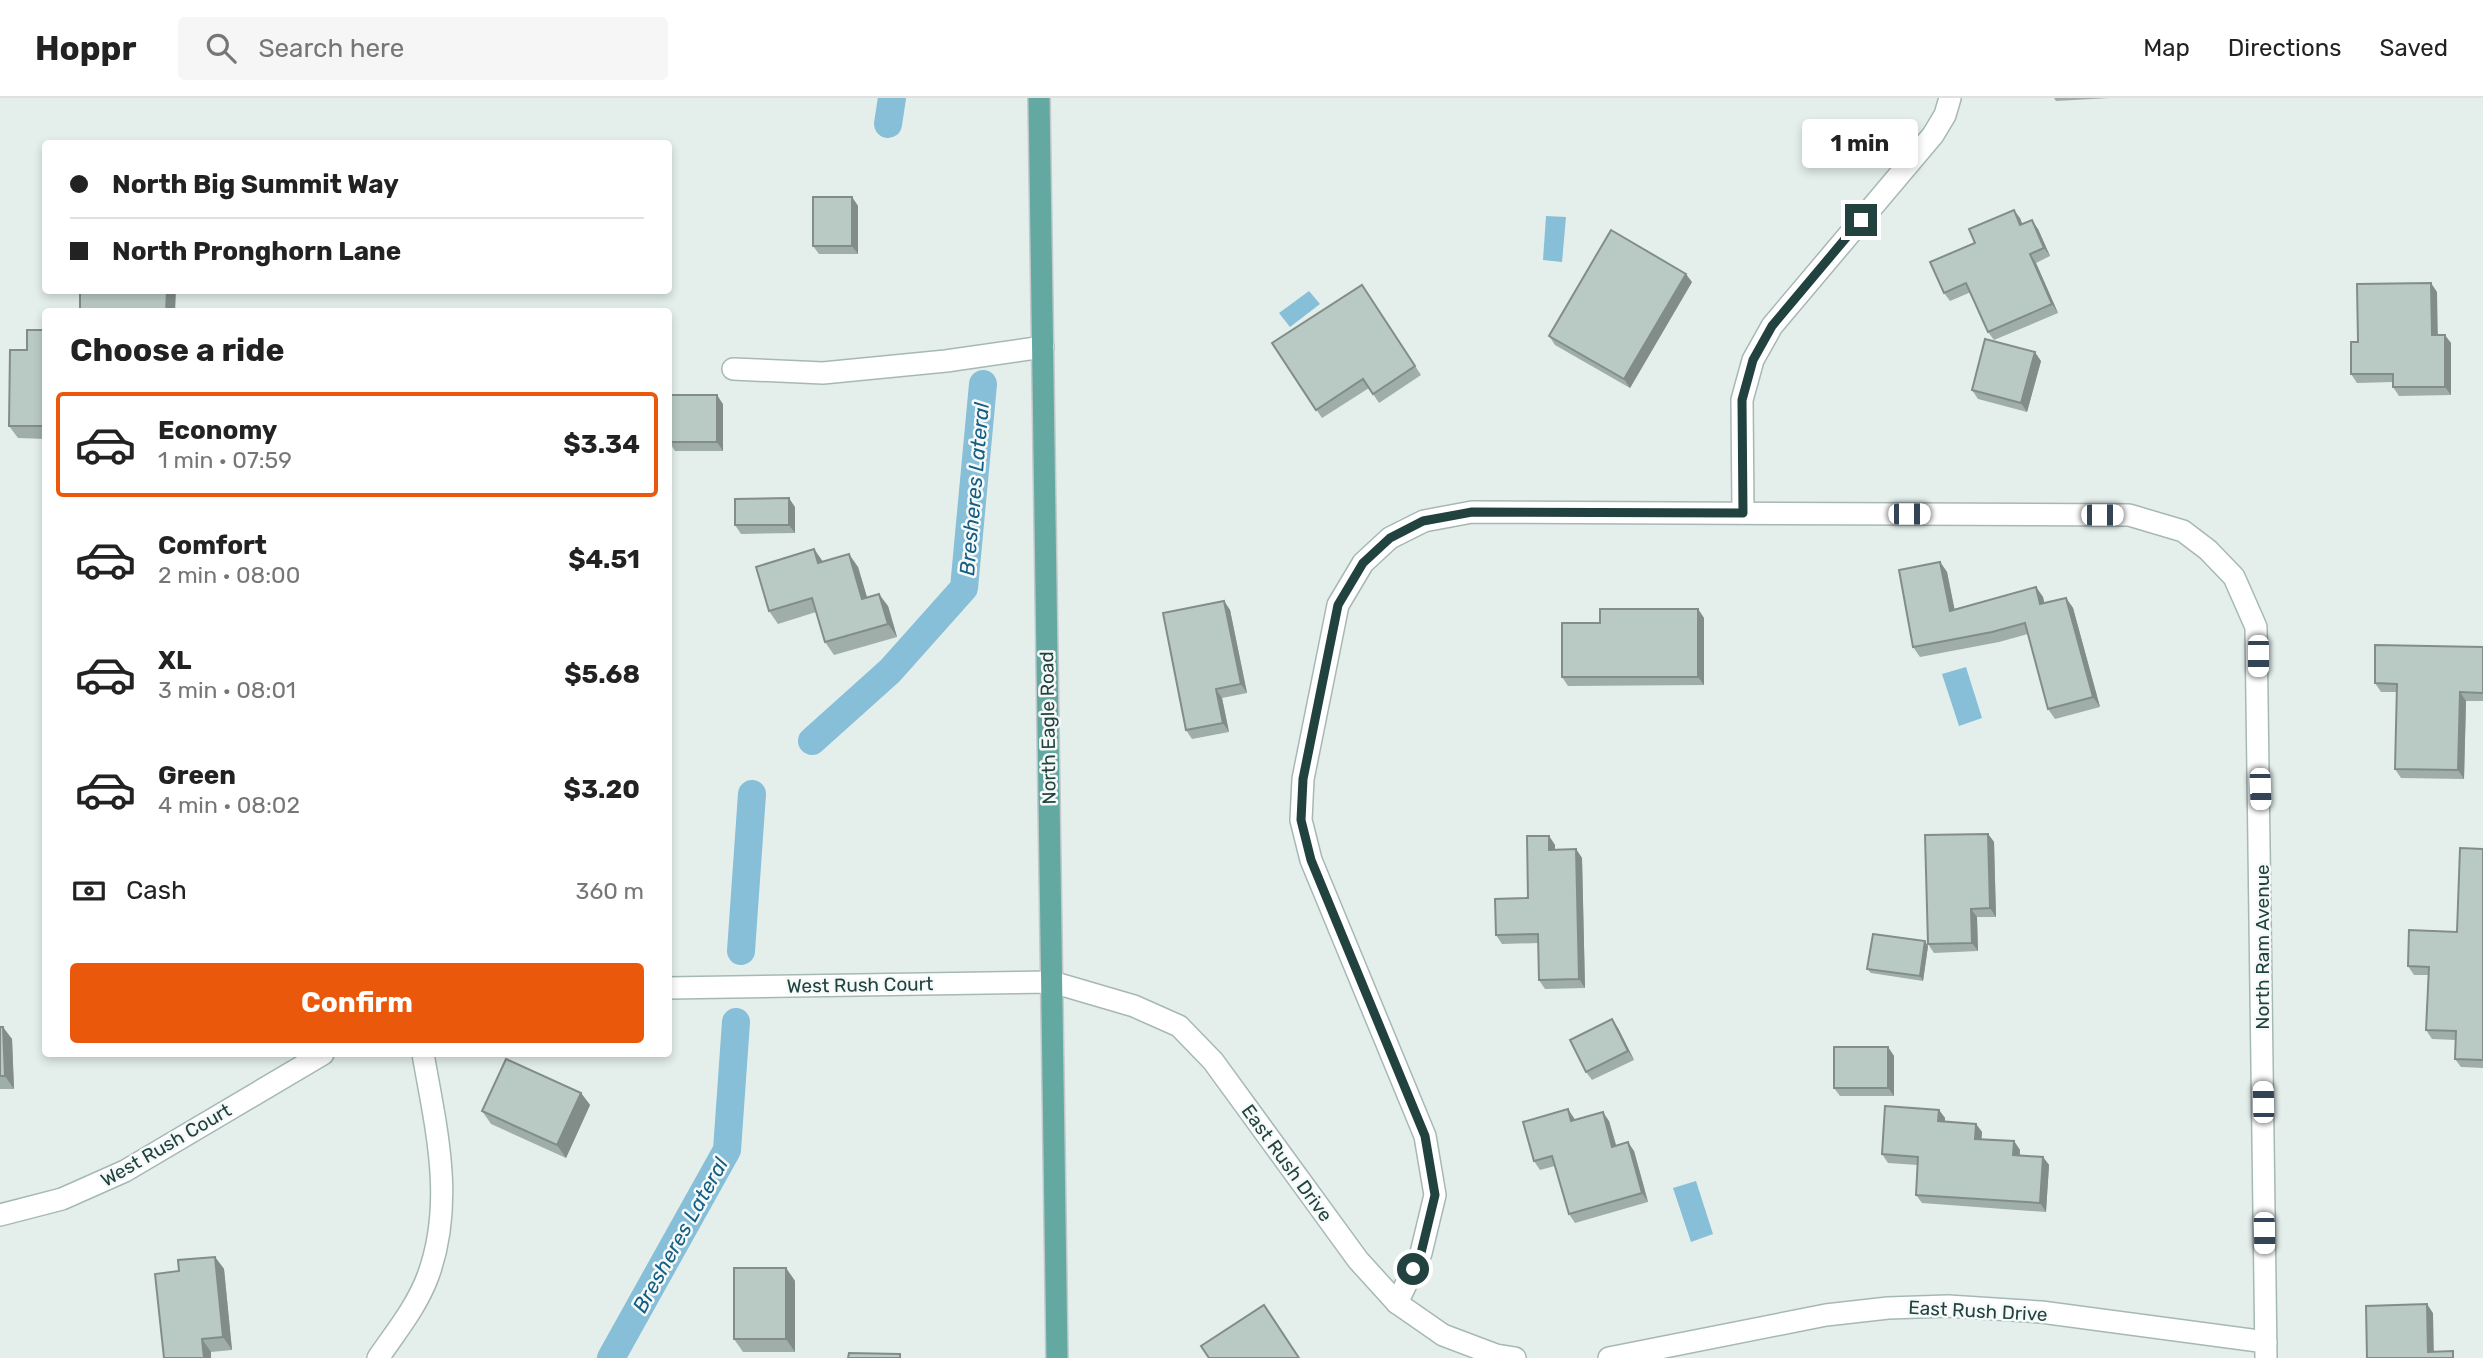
<!DOCTYPE html>
<meta charset="utf-8">
<style>
:root{--surface:#fff;--page:#f6f6f6;--text:#222;--muted:#767676;--line:#e0e0e0;--accent:#ea580c}
body{margin:0;font-family:Rubik,sans-serif;background:var(--page);color:var(--text);height:100vh;display:flex;flex-direction:column;font-size:26px;white-space:nowrap}
*{box-sizing:border-box;margin:0}
p{font-size:23px;color:var(--muted)}
.icon{flex:none;width:38px;height:38px;fill:none;stroke:currentColor;stroke-width:2;stroke-linecap:round;stroke-linejoin:round}
.map{position:relative;flex:1;overflow:hidden}
.panel{position:absolute;left:42px;top:210px;width:630px;height:749px;display:flex;flex-direction:column;background:var(--surface);border-radius:7px;box-shadow:0 4px 10px #0003}
.panel>*{flex:none}
.top-card{position:absolute;left:42px;top:42px;width:630px;height:154px;border-radius:7px;box-shadow:0 4px 10px #0003;display:grid;align-content:center;height:154px;padding:0 28px;background:var(--surface)}
.end{position:absolute;width:32px;height:32px;margin:-16px;border:9px solid #21423f;background:#fff;box-shadow:0 0 0 4px #fff}
.from{border-radius:50%}
.bubble{position:absolute;height:49px;border-radius:7px;background:var(--surface);box-shadow:0 4px 10px #0003;font-size:23px;font-weight:700;line-height:49px;text-align:center}
.car{position:absolute;width:21px;height:42px;margin:-21px -10px;border-radius:9px;box-shadow:0 0 5px 2px #0007;background:linear-gradient(#fff 24%,#345 0 40%,#fff 0 76%,#345 0 86%,#fff 0)}
.top-card b{display:flex;align-items:center;gap:24px;height:66px;font-size:26px}
.top-card b+b{border-top:2px solid var(--line)}
.top-card i{width:18px;height:18px;background:var(--text)}
ul{padding:0;list-style:none}
li{display:flex;align-items:center;gap:21px;height:105px;margin:0 14px 10px;padding:0 14px;border:4px solid transparent;border-radius:7px}
li div{flex:1}
li b{display:block;font-size:26px}
li em{font-style:normal;font-weight:700}
li.selected{border-color:var(--accent)}
li>.icon{width:63px;height:63px;stroke-width:1.5}
h2{padding:0 28px;font-size:32px;line-height:84px}
.pay{display:flex;align-items:center;gap:18px;height:77px;padding:0 28px;font-size:26px}
.pay p{margin-inline-start:auto}
.action{display:flex;gap:14px;margin-top:auto;padding:14px 28px}
.action a{flex:1;height:80px;border-radius:7px;background:var(--accent);color:#fff;font-size:28px;font-weight:700;line-height:80px;text-align:center}
header{display:flex;align-items:center;gap:42px;box-sizing:border-box;height:98px;padding:0 35px;background:var(--surface);border-bottom:2px solid var(--line)}
header strong{font-size:33px}
nav{display:flex;gap:38px;margin-inline-start:auto;font-size:24px}
.search{width:490px;height:63px;background:var(--page);display:flex;align-items:center;gap:18px;box-sizing:border-box;padding:0 24px;border-radius:7px;color:var(--muted);font-size:26px}
.map>svg:first-child{display:block}
.water{fill:#87bed8}
.lines{fill:none;stroke-linecap:round;stroke-linejoin:round}
.canal{stroke:#87bed8;stroke-width:28}
.minor-casing{stroke:#a6b8b5;stroke-width:24}
.major-casing{stroke:#c1cac9;stroke-width:24}
.minor{stroke:#fff;stroke-width:21}
.major{stroke:#64a8a2;stroke-width:21}
.wall{fill:#9faea9}
.shaded-wall{fill:#828d8a}
.building{fill:#b9cac5;stroke:#828d8a;stroke-width:2}
.route{stroke:#21423f;stroke-width:9}
.labels{text-anchor:middle;dominant-baseline:central;stroke-width:5;stroke-linejoin:round;paint-order:stroke}
.street-label{font-size:19px;fill:#21423f;stroke:#f5faf9}
.water-label{font-size:21px;font-style:italic;fill:#155e84;stroke:#f5faf9}
</style>
<header>
<strong>Hoppr</strong>
<div class="search"><svg class="icon" aria-label="search" viewBox="0 0 24 24"><circle cx="10" cy="10" r="6"/><path d="M15 15l6 6"/></svg>Search here</div>
<nav><a>Map</a><a>Directions</a><a>Saved</a></nav>
</header>
<div class="map">
<svg width="2483" height="1260" viewBox="0 0 2483 1260">
<rect width="100%" height="100%" fill="#e4efec"/>
<g class="water">
<path d="M 1546,118 L 1566,119 L 1562,164 L 1543,162 Z"/>
<path d="M 1309,193 L 1320,206 L 1290,229 L 1279,215 Z"/>
<path d="M 1966,569 L 1982,620 L 1959,628 L 1942,576 Z"/>
<path d="M 1696,1083 L 1713,1136 L 1691,1144 L 1673,1090 Z"/>
</g>
<g class="lines">
<g class="canal">
<path d="M 888,26 L 892,0"/>
<path d="M 812,643 L 890,573 L 964,490 L 983,286"/>
<path d="M 741,853 L 752,696"/>
<path d="M 611,1260 L 727,1052 L 736,924"/>
</g>
<g class="minor-casing">
<g id="minor">
<path d="M 733,271 L 823,275 L 946,263 L 1043,249"/>
<path d="M 1743,415 L 1742,302 L 1753,262 L 1772,228 L 1933,37 L 1945,17 L 1950,0"/>
<path d="M 668,890 L 1052,884 L 1134,908 L 1179,928 L 1213,963 L 1358,1162 L 1397,1205 L 1443,1237 L 1496,1257 L 1515,1260"/>
<path d="M 0,1117 L 62,1101 L 125,1073 L 323,956"/>
<path d="M 1397,1205 L 1421,1155 L 1435,1097 L 1425,1038 L 1311,762 L 1301,722 L 1303,681 L 1338,507 L 1363,465 L 1390,440 L 1424,423 L 1472,414 L 2129,417 L 2183,433 L 2208,452 L 2234,479 L 2256,529 L 2266,1260"/>
<path d="M 378,1260 C 396,1234 417,1208 428,1178 C 455,1104 436,1030 423,956"/>
<path d="M 1609,1260 L 1826,1217 L 1888,1210 L 1948,1208 L 2041,1214 L 2266,1244"/>
</g>
</g>
<g class="major-casing">
<path id="major" d="M 1039,0 L 1057,1260"/>
</g>
<use href="#minor" class="minor"/>
<use href="#major" class="major"/>
</g>
<g class="wall">
<path d="M 2054,0 L 2110,0 L 2056,3 Z"/>
<path d="M 852,99 L 858,108 L 858,156 L 819,156 L 813,148 Z"/>
<path d="M 2020,120 L 2022,126 L 2038,131 L 2050,158 L 2036,165 L 2058,215 L 1994,242 L 1988,234 L 1971,194 L 1950,203 L 1944,195 L 1975,145 Z"/>
<path d="M 1692,184 L 1630,290 L 1555,247 L 1549,238 Z"/>
<path d="M 1362,187 L 1421,277 L 1379,305 L 1369,290 L 1322,320 L 1272,245 Z"/>
<path d="M 2437,194 L 2437,237 L 2451,245 L 2451,297 L 2399,298 L 2393,289 L 2393,284 L 2357,285 L 2351,276 L 2358,244 Z"/>
<path d="M 46,232 L 46,341 L 18,340 L 9,328 L 27,252 Z"/>
<path d="M 2041,263 L 2027,314 L 1978,301 L 1972,292 Z"/>
<path d="M 723,306 L 723,353 L 675,353 L 669,344 Z"/>
<path d="M 795,409 L 795,435 L 741,436 L 735,427 Z"/>
<path d="M 814,451 L 823,464 L 858,469 L 867,499 L 888,508 L 897,539 L 834,557 L 825,544 L 816,514 L 778,526 L 769,513 Z"/>
<path d="M 1940,464 L 1947,474 L 1954,511 L 2036,489 L 2043,499 L 2044,505 L 2066,500 L 2073,510 L 2100,609 L 2055,621 L 2048,611 L 2028,536 L 1999,544 L 1920,559 L 1913,549 Z"/>
<path d="M 1224,503 L 1230,512 L 1247,595 L 1222,600 L 1229,634 L 1192,641 L 1186,632 Z"/>
<path d="M 1698,511 L 1704,520 L 1704,587 L 1568,588 L 1562,579 Z"/>
<path d="M 2483,549 L 2483,603 L 2466,603 L 2464,681 L 2401,680 L 2395,671 L 2397,594 L 2381,594 L 2375,585 Z"/>
<path d="M 1988,736 L 1994,744 L 1996,819 L 1977,819 L 1978,853 L 1934,855 L 1928,846 Z"/>
<path d="M 1549,738 L 1555,747 L 1555,752 L 1576,751 L 1582,760 L 1585,890 L 1545,891 L 1539,882 L 1538,845 L 1502,846 L 1496,837 L 1528,800 Z"/>
<path d="M 2483,751 L 2483,970 L 2461,969 L 2455,961 L 2456,942 L 2432,941 L 2426,932 L 2428,877 L 2414,877 L 2408,868 L 2457,834 Z"/>
<path d="M 1928,848 L 1923,883 L 1871,875 L 1867,871 Z"/>
<path d="M 0,929 L 12,941 L 14,991 L 0,991 Z"/>
<path d="M 1618,930 L 1634,962 L 1592,982 L 1586,974 Z"/>
<path d="M 1888,949 L 1894,958 L 1894,998 L 1840,998 L 1834,990 Z"/>
<path d="M 581,995 L 590,1007 L 566,1060 L 491,1026 L 482,1013 Z"/>
<path d="M 1939,1012 L 1945,1020 L 1945,1024 L 1976,1026 L 1982,1034 L 1981,1041 L 2014,1043 L 2020,1052 L 2020,1057 L 2043,1059 L 2049,1067 L 2046,1114 L 1922,1105 L 1916,1097 L 1918,1067 L 1888,1065 L 1882,1056 Z"/>
<path d="M 1574,1020 L 1575,1022 L 1609,1023 L 1616,1048 L 1634,1053 L 1648,1104 L 1575,1125 L 1569,1116 L 1555,1068 L 1540,1072 L 1534,1063 Z"/>
<path d="M 215,1159 L 224,1171 L 232,1252 L 211,1254 L 211,1260 L 164,1260 L 179,1173 Z"/>
<path d="M 786,1170 L 795,1183 L 795,1254 L 743,1254 L 734,1241 Z"/>
</g>
<g class="shaded-wall">
<path d="M 852,99 L 858,108 L 858,156 L 852,148 Z"/>
<path d="M 2014,112 L 2020,120 L 2026,136 L 2020,127 Z"/>
<path d="M 2032,122 L 2038,131 L 2050,158 L 2044,150 Z"/>
<path d="M 2030,156 L 2036,165 L 2058,215 L 2052,206 Z"/>
<path d="M 1686,176 L 1692,184 L 1630,290 L 1624,281 Z"/>
<path d="M 2431,185 L 2437,194 L 2438,245 L 2432,237 Z"/>
<path d="M 167,192 L 176,192 L 175,214 L 166,214 Z"/>
<path d="M 2445,237 L 2451,245 L 2451,297 L 2445,289 Z"/>
<path d="M 2035,254 L 2041,263 L 2027,314 L 2021,305 Z"/>
<path d="M 717,297 L 723,306 L 723,353 L 717,344 Z"/>
<path d="M 789,400 L 795,409 L 795,435 L 789,427 Z"/>
<path d="M 814,451 L 823,464 L 818,465 Z"/>
<path d="M 849,456 L 858,469 L 871,513 L 862,501 Z"/>
<path d="M 1940,464 L 1947,474 L 1957,523 L 1950,513 Z"/>
<path d="M 2036,489 L 2043,499 L 2047,517 L 2040,506 Z"/>
<path d="M 879,496 L 888,508 L 897,539 L 888,526 Z"/>
<path d="M 2066,500 L 2073,510 L 2100,609 L 2093,599 Z"/>
<path d="M 1224,503 L 1230,512 L 1247,595 L 1241,586 Z"/>
<path d="M 1698,511 L 1704,520 L 1704,587 L 1698,579 Z"/>
<path d="M 1216,591 L 1222,600 L 1229,634 L 1223,625 Z"/>
<path d="M 2460,594 L 2466,603 L 2464,681 L 2458,672 Z"/>
<path d="M 1988,736 L 1994,744 L 1996,819 L 1990,810 Z"/>
<path d="M 1549,738 L 1555,747 L 1555,761 L 1549,752 Z"/>
<path d="M 1576,751 L 1582,760 L 1585,890 L 1579,881 Z"/>
<path d="M 1971,811 L 1977,819 L 1978,853 L 1972,845 Z"/>
<path d="M 1925,843 L 1928,848 L 1923,883 L 1920,878 Z"/>
<path d="M 1612,921 L 1618,930 L 1634,962 L 1628,953 Z"/>
<path d="M 3,929 L 12,941 L 14,991 L 5,978 Z"/>
<path d="M 1888,949 L 1894,958 L 1894,998 L 1888,990 Z"/>
<path d="M 581,995 L 590,1007 L 566,1060 L 557,1047 Z"/>
<path d="M 1568,1011 L 1574,1020 L 1577,1032 L 1571,1023 Z"/>
<path d="M 1939,1012 L 1945,1020 L 1944,1032 L 1938,1023 Z"/>
<path d="M 1603,1014 L 1609,1023 L 1619,1057 L 1612,1049 Z"/>
<path d="M 1976,1026 L 1982,1034 L 1981,1049 L 1975,1041 Z"/>
<path d="M 2014,1043 L 2020,1052 L 2019,1066 L 2013,1057 Z"/>
<path d="M 1628,1044 L 1634,1053 L 1648,1104 L 1642,1095 Z"/>
<path d="M 2043,1059 L 2049,1067 L 2046,1114 L 2040,1105 Z"/>
<path d="M 215,1159 L 224,1171 L 232,1252 L 223,1239 Z"/>
<path d="M 786,1170 L 795,1183 L 795,1254 L 786,1241 Z"/>
<path d="M 2427,1206 L 2433,1215 L 2434,1260 L 2428,1254 Z"/>
<path d="M 202,1241 L 211,1254 L 211,1260 L 204,1260 Z"/>
</g>
<g class="building">
<rect x="813" y="99" width="39" height="49"/>
<path d="M 2014,112 L 2020,127 L 2032,122 L 2044,150 L 2030,156 L 2052,206 L 1988,234 L 1966,185 L 1944,195 L 1930,164 L 1975,145 L 1969,131 Z"/>
<path d="M 1611,132 L 1686,176 L 1624,281 L 1549,238 Z"/>
<path d="M 2431,185 L 2432,237 L 2445,237 L 2445,289 L 2393,289 L 2393,276 L 2351,276 L 2351,244 L 2358,244 L 2357,186 Z"/>
<path d="M 1362,187 L 1415,268 L 1373,296 L 1363,281 L 1316,312 L 1272,245 Z"/>
<path d="M 80,192 L 167,192 L 166,214 L 80,214 Z"/>
<path d="M 27,232 L 46,232 L 46,328 L 9,328 L 10,252 L 27,252 Z"/>
<path d="M 1985,241 L 2035,254 L 2021,305 L 1972,292 Z"/>
<rect x="669" y="297" width="48" height="47"/>
<path d="M 789,400 L 789,427 L 735,427 L 735,401 Z"/>
<path d="M 814,451 L 818,465 L 849,456 L 862,501 L 879,496 L 888,526 L 825,544 L 812,500 L 769,513 L 756,469 Z"/>
<path d="M 1940,464 L 1950,513 L 2036,489 L 2040,506 L 2066,500 L 2093,599 L 2048,611 L 2025,525 L 1992,534 L 1913,549 L 1899,472 Z"/>
<path d="M 1224,503 L 1241,586 L 1216,591 L 1223,625 L 1186,632 L 1163,515 Z"/>
<path d="M 1600,511 L 1698,511 L 1698,579 L 1562,579 L 1562,525 L 1600,525 Z"/>
<path d="M 2375,547 L 2483,549 L 2483,595 L 2460,594 L 2458,672 L 2395,671 L 2397,586 L 2375,585 Z"/>
<path d="M 1988,736 L 1990,810 L 1971,811 L 1972,845 L 1928,846 L 1925,737 Z"/>
<path d="M 1527,738 L 1549,738 L 1549,752 L 1576,751 L 1579,881 L 1539,882 L 1538,836 L 1496,837 L 1495,801 L 1528,800 Z"/>
<path d="M 2460,750 L 2483,751 L 2483,962 L 2455,961 L 2456,933 L 2426,932 L 2429,869 L 2408,868 L 2409,832 L 2457,834 Z"/>
<path d="M 1873,836 L 1925,843 L 1920,878 L 1867,871 Z"/>
<path d="M 1612,921 L 1628,953 L 1586,974 L 1570,942 Z"/>
<path d="M 0,929 L 3,929 L 5,978 L 0,978 Z"/>
<rect x="1834" y="949" width="54" height="41"/>
<path d="M 506,961 L 581,995 L 557,1047 L 482,1013 Z"/>
<path d="M 1885,1008 L 1939,1012 L 1938,1023 L 1976,1026 L 1975,1041 L 2014,1043 L 2013,1057 L 2043,1059 L 2040,1105 L 1916,1097 L 1918,1059 L 1882,1056 Z"/>
<path d="M 1568,1011 L 1571,1023 L 1603,1014 L 1612,1049 L 1628,1044 L 1642,1095 L 1569,1116 L 1552,1058 L 1534,1063 L 1523,1024 Z"/>
<path d="M 215,1159 L 223,1239 L 202,1241 L 204,1260 L 164,1260 L 155,1176 L 179,1173 L 178,1162 Z"/>
<rect x="734" y="1170" width="52" height="71"/>
<path d="M 2427,1206 L 2428,1254 L 2453,1253 L 2453,1260 L 2367,1260 L 2366,1208 Z"/>
<path d="M 1264,1207 L 1299,1260 L 1209,1260 L 1201,1248 Z"/>
<path d="M 849,1255 L 900,1256 L 900,1260 L 848,1260 Z"/>
</g>
<g class="lines">
<path class="route" d="M 1413,1171 L 1421,1155 L 1435,1097 L 1425,1038 L 1311,762 L 1301,722 L 1303,681 L 1338,507 L 1363,465 L 1390,440 L 1423,423 L 1472,414 L 1743,415 L 1742,302 L 1753,262 L 1772,228 L 1861,122"/>
</g>
<g class="labels">
<g class="street-label">
<text transform="translate(1048 630) rotate(-91)">North Eagle Road</text>
<text transform="translate(2262 849) rotate(-90)">North Ram Avenue</text>
<text transform="translate(860 887) rotate(-1)">West Rush Court</text>
<text transform="translate(166 1047) rotate(-30)">West Rush Court</text>
<text transform="translate(1287 1065) rotate(54)">East Rush Drive</text>
<text transform="translate(1978 1213) rotate(3)">East Rush Drive</text>
</g>
<g class="water-label">
<text transform="translate(974 391) rotate(-85)">Bresheres Lateral</text>
<text transform="translate(680 1137) rotate(-61)">Bresheres Lateral</text>
</g>
</g>
</svg>
<i class="end from" style="left:1413px;top:1171px"></i>
<i class="end" style="left:1861px;top:122px"></i>
<div class="bubble" style="left:1802px;top:21px;width:116px">1 min</div>
<i class="car" style="left:1909px;top:416px;rotate:90deg"></i>
<i class="car" style="left:2102px;top:417px;rotate:90deg"></i>
<i class="car" style="left:2258px;top:558px;rotate:180deg"></i>
<i class="car" style="left:2260px;top:691px;rotate:178deg"></i>
<i class="car" style="left:2263px;top:1004px;rotate:359deg"></i>
<i class="car" style="left:2264px;top:1135px;rotate:179deg"></i>
<div class="top-card">
<b><i class="from"></i>North Big Summit Way</b>
<b><i></i>North Pronghorn Lane</b>
</div>
<section class="panel">
<h2>Choose a ride</h2>
<ul>
<li class="selected"><svg class="icon" aria-label="car" viewBox="0 0 24 24"><path d="M5 17H2v-5l4-1 3-4h7l3 4 3 1v5h-3M9 17h6M6 11h13"/><circle cx="7" cy="17" r="2"/><circle cx="17" cy="17" r="2"/></svg><div><b>Economy</b><p>1 min · 07:59</p></div><em>$3.34</em></li>
<li><svg class="icon" aria-label="car" viewBox="0 0 24 24"><path d="M5 17H2v-5l4-1 3-4h7l3 4 3 1v5h-3M9 17h6M6 11h13"/><circle cx="7" cy="17" r="2"/><circle cx="17" cy="17" r="2"/></svg><div><b>Comfort</b><p>2 min · 08:00</p></div><em>$4.51</em></li>
<li><svg class="icon" aria-label="car" viewBox="0 0 24 24"><path d="M5 17H2v-5l4-1 3-4h7l3 4 3 1v5h-3M9 17h6M6 11h13"/><circle cx="7" cy="17" r="2"/><circle cx="17" cy="17" r="2"/></svg><div><b>XL</b><p>3 min · 08:01</p></div><em>$5.68</em></li>
<li><svg class="icon" aria-label="car" viewBox="0 0 24 24"><path d="M5 17H2v-5l4-1 3-4h7l3 4 3 1v5h-3M9 17h6M6 11h13"/><circle cx="7" cy="17" r="2"/><circle cx="17" cy="17" r="2"/></svg><div><b>Green</b><p>4 min · 08:02</p></div><em>$3.20</em></li>
</ul>
<div class="pay"><svg class="icon" aria-label="cash" viewBox="0 0 24 24"><path d="M3 7h18v10H3z"/><circle cx="12" cy="12" r="2"/></svg>Cash<p>360 m</p></div>
<div class="action"><a>Confirm</a></div>
</section>
</div>
